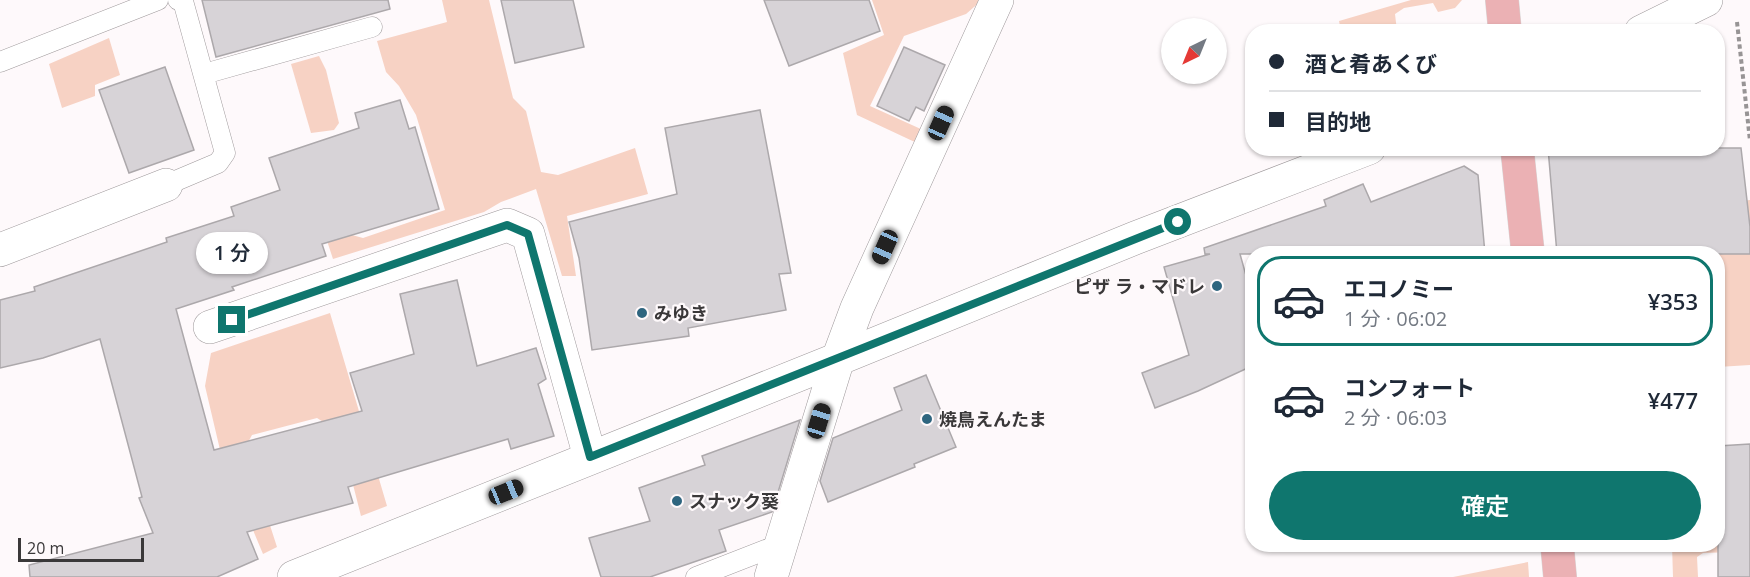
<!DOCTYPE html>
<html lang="ja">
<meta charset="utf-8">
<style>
:root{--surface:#fff;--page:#f6f6f7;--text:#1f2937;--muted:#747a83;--line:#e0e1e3;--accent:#0f766e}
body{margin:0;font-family:"Open Sans","Noto Sans JP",sans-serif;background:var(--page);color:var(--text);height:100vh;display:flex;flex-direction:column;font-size:22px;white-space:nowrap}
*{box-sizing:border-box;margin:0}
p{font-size:20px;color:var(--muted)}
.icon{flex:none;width:33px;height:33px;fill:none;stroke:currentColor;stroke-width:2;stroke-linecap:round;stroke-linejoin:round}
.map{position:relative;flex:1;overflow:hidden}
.sheet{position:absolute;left:1245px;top:246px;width:480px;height:306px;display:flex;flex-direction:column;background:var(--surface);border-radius:24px;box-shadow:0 2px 4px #0004}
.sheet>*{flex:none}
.top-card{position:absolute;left:1245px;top:24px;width:480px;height:132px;border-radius:24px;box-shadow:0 2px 4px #0004;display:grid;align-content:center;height:132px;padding:0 24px;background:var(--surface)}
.needle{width:39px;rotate:223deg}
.tools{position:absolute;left:1161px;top:18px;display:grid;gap:12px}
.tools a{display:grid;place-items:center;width:66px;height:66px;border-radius:50%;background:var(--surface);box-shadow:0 2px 4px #0004;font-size:30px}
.scale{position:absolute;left:18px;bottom:15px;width:126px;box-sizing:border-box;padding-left:6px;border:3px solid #3a3839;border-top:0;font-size:16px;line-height:21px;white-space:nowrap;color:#3a3839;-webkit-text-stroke:4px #fef9fb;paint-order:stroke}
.end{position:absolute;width:27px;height:27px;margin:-14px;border:8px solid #0f766e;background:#fff;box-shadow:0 0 0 3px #fff}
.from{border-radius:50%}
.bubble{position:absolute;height:42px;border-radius:21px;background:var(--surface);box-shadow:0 2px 4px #0004;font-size:20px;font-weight:600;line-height:42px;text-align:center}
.car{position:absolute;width:18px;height:36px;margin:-18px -9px;border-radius:8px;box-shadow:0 0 4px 2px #0007;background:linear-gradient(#222 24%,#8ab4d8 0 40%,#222 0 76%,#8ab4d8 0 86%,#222 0)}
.top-card b{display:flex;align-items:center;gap:21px;height:57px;font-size:22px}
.top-card b+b{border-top:2px solid var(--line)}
.top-card i{width:15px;height:15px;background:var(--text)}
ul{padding:10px 0 0;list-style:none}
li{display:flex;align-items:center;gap:18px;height:90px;margin:0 12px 9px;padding:0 12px;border:3px solid transparent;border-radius:24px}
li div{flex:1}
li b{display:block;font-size:22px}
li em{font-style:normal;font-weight:600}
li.current{border-color:var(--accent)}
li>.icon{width:54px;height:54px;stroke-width:1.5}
.cta{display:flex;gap:12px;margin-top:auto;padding:12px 24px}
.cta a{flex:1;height:69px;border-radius:36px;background:var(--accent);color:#fff;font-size:24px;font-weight:600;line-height:69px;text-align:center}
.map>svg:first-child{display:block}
.green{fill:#f7d2c4}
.building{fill:#d7d3d7;stroke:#aca8ab;stroke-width:1.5}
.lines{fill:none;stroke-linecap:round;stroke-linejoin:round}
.service-casing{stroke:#9e999b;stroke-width:21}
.minor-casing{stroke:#9e999b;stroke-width:34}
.tertiary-casing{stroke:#9e999b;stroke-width:34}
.primary-casing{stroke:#d8d7d7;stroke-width:34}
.path{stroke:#979495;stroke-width:4;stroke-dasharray:4.5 3;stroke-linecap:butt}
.service{stroke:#fff;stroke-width:20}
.minor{stroke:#fff;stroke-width:33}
.tertiary{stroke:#fff;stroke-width:33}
.primary{stroke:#ebb1b4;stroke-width:33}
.route{stroke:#0f766e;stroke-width:8}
.poi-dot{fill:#2e657f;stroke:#fef9fb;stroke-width:2}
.labels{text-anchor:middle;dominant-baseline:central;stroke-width:4.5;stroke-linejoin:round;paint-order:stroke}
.poi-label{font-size:18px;font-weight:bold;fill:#3a3839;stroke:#fef9fb;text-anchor:start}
</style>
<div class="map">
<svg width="1750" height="577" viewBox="0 0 1750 577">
<rect width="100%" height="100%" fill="#fef9fb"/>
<g class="green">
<path d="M 442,0 L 489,0 L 513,98 L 526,111 L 541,172 L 558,175 L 635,148 L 648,194 L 567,216 L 576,276 L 562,276 L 536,189 L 501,202 L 484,212 L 333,259 L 310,189 L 352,235 L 363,238 L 445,210 L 416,115 L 399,86 L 386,72 L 377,41 L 447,22 Z"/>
<path d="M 872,0 L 982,0 L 966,14 L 904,36 L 870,106 L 923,130 L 919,144 L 857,115 L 843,53 L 884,35 Z"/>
<path d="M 1411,0 L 1462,0 L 1455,8 L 1438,12 L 1433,3 L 1404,8 L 1395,14 L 1397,31 L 1341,31 L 1339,21 Z"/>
<path d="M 109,38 L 120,75 L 95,85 L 95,96 L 62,108 L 49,64 Z"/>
<path d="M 319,56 L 326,70 L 339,123 L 334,130 L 311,133 L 291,64 Z"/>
<path d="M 1750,200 L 1750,365 L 1718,367 L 1718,292 L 1720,292 L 1718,254 L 1659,210 Z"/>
<path d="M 330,313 L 387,506 L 361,516 L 348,465 L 328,425 L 317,418 L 252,435 L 245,448 L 277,547 L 263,554 L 221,454 L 205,386 L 211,353 Z"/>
<path d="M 1735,531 L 1734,552 L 1703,553 L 1697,557 L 1698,577 L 1673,577 L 1672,545 L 1718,544 L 1718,533 Z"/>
<path d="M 1528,562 L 1529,577 L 1453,577 Z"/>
</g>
<g class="building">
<path d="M 202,0 L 388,0 L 390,9 L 216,57 Z"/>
<path d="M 501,0 L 573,0 L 584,47 L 515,63 Z"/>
<path d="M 764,0 L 869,0 L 880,31 L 789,66 Z"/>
<path d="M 904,47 L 945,65 L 924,111 L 916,107 L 909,121 L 877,106 Z"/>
<path d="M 165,67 L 194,150 L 129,173 L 99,90 Z"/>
<path d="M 400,100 L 409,129 L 415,127 L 439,209 L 322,244 L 326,256 L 232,287 L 234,290 L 176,309 L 214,450 L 362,411 L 350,373 L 414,354 L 400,294 L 457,280 L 477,366 L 536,348 L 546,379 L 538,384 L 554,436 L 511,449 L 508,439 L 348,487 L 353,503 L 247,532 L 258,559 L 217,577 L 30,577 L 29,565 L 153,533 L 139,498 L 142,497 L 100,339 L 43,358 L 0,368 L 0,300 L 35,291 L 34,287 L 167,242 L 166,238 L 234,216 L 231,207 L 280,190 L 269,158 L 359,128 L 355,113 Z"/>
<path d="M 760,110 L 791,273 L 779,274 L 786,310 L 688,328 L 689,336 L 592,350 L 579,258 L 569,222 L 677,194 L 665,128 Z"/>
<path d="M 1548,148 L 1741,148 L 1750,227 L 1750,254 L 1557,254 Z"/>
<path d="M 1464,166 L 1478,175 L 1485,254 L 1240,254 L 1252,297 L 1252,366 L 1198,391 L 1155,408 L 1142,373 L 1189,355 L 1164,267 L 1210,254 L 1205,254 L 1204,248 L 1326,206 L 1324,200 L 1363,184 L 1371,202 Z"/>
<path d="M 926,375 L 956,447 L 914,464 L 915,467 L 828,502 L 820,481 L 833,438 L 902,410 L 894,388 Z"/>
<path d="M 800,420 L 772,512 L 719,530 L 726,551 L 650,577 L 601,577 L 589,538 L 650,521 L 639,488 L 705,465 L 702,456 Z"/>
<path d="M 1750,444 L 1750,577 L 1718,577 L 1718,446 Z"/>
</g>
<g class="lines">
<g class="service-casing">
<g id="service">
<path d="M 0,62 L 158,0"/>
<path d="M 204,74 L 372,27"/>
<path d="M 166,185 L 218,163 L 225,153 L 183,1 L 178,0"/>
<path d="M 696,577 L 781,544"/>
</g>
</g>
<g class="minor-casing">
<g id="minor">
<path d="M 0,250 L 166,185"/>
<path d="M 210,327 L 507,225 L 528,234 L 590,457"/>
<path d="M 771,577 L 838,359 L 857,308 L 997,0"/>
</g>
</g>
<g class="tertiary-casing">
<g id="tertiary">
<path d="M 1641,32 L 1706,0"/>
<path d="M 294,577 L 838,359 L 1135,238 L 1369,148"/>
</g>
</g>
<g class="primary-casing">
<g id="primary">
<path d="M 1502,0 L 1505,32"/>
<path d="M 1517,148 L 1528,254"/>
<path d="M 1557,544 L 1560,577"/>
</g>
</g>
<path class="path" d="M 1737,22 L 1750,141"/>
<use href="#service" class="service"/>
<use href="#minor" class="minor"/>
<use href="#tertiary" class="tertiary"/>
<use href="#primary" class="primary"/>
</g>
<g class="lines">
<path class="route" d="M 232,320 L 507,225 L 528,234 L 590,457 L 1178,222"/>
</g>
<g class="poi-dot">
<circle cx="1217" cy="286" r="6"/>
<circle cx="642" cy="313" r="6"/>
<circle cx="927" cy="419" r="6"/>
<circle cx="677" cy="501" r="6"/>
</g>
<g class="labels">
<g class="poi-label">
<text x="1205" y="286" text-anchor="end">ピザ ラ・マドレ</text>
<text x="654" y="313">みゆき</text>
<text x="939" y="419">焼鳥えんたま</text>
<text x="689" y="501">スナック葵</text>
</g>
</g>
</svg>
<div class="tools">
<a><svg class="needle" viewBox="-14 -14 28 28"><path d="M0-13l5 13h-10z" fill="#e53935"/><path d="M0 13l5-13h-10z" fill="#747a83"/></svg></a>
</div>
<div class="scale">20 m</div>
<i class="end from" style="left:1178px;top:222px"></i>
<i class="end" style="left:232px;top:320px"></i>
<div class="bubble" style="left:196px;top:232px;width:72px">1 分</div>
<i class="car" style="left:941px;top:123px;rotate:24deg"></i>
<i class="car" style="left:885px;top:247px;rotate:204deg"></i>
<i class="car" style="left:819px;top:421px;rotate:17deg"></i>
<i class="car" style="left:506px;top:492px;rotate:68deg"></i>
<div class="top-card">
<b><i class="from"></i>酒と肴あくび</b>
<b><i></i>目的地</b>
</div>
<section class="sheet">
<ul>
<li class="current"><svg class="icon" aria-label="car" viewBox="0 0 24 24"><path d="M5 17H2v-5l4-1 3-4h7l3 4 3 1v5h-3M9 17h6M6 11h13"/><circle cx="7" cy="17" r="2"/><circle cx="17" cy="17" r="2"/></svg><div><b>エコノミー</b><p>1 分 · 06:02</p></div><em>¥353</em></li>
<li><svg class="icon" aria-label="car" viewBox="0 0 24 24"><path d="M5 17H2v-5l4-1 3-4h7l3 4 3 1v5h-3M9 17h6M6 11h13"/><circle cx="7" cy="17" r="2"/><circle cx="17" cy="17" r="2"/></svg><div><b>コンフォート</b><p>2 分 · 06:03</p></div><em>¥477</em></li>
</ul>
<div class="cta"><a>確定</a></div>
</section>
</div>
